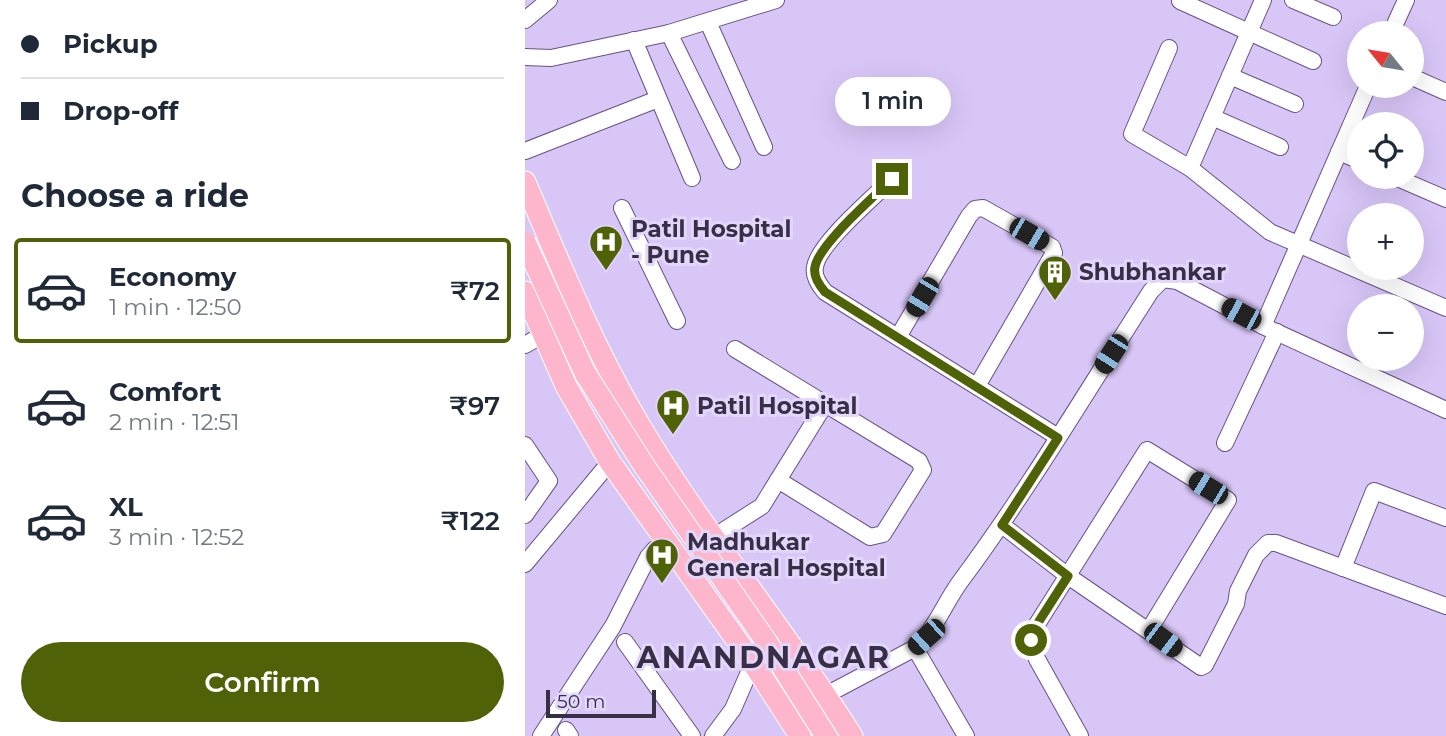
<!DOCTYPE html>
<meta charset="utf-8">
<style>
:root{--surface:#fff;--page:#f6f6f7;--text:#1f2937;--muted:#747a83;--line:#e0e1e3;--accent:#4f6208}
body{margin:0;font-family:Montserrat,sans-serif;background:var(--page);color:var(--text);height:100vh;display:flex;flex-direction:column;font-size:26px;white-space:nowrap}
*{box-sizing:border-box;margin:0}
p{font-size:23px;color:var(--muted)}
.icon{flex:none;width:38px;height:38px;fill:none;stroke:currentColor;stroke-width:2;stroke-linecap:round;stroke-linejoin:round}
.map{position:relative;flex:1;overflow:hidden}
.side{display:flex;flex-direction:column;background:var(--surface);width:525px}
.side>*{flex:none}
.banner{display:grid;align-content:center;height:154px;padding:0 21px;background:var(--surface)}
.needle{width:46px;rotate:300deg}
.tools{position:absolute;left:822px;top:21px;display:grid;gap:14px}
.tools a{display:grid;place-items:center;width:77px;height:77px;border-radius:50%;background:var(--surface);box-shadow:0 7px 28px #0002;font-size:35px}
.scale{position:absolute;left:21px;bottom:18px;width:110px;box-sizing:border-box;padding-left:7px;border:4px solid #382f47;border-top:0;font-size:19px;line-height:24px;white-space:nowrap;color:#382f47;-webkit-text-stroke:5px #e3d6fb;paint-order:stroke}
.end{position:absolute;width:32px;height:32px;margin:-16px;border:9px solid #4f6208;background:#fff;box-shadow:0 0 0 4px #fff}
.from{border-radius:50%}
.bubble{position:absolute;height:49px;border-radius:24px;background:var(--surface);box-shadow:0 7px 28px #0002;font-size:23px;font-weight:600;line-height:49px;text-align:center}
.car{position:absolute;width:21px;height:42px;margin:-21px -10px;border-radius:9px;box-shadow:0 0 5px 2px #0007;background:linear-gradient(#222 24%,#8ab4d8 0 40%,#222 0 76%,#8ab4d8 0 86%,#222 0)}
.banner b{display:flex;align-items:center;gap:24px;height:66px;font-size:26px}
.banner b+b{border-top:2px solid var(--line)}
.banner i{width:18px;height:18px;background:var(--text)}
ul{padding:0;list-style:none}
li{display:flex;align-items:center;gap:21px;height:105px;margin:0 14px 10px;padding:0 7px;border:4px solid transparent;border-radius:7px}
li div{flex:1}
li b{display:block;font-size:26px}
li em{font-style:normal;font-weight:600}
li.selected{border-color:var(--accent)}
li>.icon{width:63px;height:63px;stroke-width:1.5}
h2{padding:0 21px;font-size:32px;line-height:84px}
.button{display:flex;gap:14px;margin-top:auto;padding:14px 21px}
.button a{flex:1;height:80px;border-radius:42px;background:var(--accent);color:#fff;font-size:28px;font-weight:600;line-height:80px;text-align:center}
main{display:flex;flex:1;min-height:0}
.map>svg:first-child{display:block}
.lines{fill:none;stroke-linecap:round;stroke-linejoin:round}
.minor-casing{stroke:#685287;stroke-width:18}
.major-casing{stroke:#fff;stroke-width:23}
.minor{stroke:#fff;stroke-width:16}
.major{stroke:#feb6cd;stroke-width:21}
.major-bridge-casing{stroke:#fff;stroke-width:23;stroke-linecap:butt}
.major-bridge{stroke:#feb6cd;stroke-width:21}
.route{stroke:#4f6208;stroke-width:9}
.labels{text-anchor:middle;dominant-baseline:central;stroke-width:6;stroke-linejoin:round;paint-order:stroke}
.poi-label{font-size:23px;font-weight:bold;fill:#382f47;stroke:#e3d6fb;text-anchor:start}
.district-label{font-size:30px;font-weight:bold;letter-spacing:2px;fill:#382f47;stroke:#e3d6fb}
</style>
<main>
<section class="side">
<div class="banner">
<b><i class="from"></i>Pickup</b>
<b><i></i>Drop-off</b>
</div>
<h2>Choose a ride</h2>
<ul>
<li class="selected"><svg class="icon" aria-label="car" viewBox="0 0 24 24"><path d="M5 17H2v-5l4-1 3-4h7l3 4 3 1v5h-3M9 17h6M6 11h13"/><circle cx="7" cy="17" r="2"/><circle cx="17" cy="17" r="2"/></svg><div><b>Economy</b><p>1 min · 12:50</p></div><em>₹72</em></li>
<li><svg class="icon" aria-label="car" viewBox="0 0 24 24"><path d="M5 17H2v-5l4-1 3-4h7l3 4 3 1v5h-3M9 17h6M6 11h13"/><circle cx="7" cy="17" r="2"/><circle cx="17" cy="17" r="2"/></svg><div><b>Comfort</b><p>2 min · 12:51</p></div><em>₹97</em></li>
<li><svg class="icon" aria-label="car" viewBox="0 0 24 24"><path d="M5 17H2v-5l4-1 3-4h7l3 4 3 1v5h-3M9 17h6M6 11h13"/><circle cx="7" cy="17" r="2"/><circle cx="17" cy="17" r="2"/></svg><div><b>XL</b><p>3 min · 12:52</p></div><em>₹122</em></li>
</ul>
<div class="button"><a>Confirm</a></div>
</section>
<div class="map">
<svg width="921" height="736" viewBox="0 0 921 736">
<rect width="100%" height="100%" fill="#d8c6f7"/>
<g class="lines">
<g class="minor-casing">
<g id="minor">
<path d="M 738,0 L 665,168 L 745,232 L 921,308"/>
<path d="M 768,0 L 808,17"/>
<path d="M 655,1 L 788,61"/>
<path d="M 0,20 L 24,0"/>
<path d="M 183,22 L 239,147"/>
<path d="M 144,33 L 207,161"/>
<path d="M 866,33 L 881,0"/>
<path d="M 109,40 L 167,178"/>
<path d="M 644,48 L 607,134 L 665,168"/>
<path d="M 0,57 L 26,58 L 144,33 L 251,0"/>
<path d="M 705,76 L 770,104"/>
<path d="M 887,77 L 921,92"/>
<path d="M 687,117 L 755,147"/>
<path d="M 0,151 L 133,99"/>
<path d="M 814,152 L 835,161"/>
<path d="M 870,177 L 921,199"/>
<path d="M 367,179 C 349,197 293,244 290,267 C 288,276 294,285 300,292 L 533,437"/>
<path d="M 97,208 L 152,321"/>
<path d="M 738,326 L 843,86"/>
<path d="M 373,337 L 444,216 L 450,209 L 458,208 L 527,247 L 529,253 L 452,386"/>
<path d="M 0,345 L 19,334"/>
<path d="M 210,349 L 394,461 L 398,470 L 358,534 L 345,537 L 253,480"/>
<path d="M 700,443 L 752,332"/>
<path d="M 0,445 L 24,481 L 0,515"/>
<path d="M 477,525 L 543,576 L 676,667 L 680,665 L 711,604 L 713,591 L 731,555 L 743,543 L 751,543 L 921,606"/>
<path d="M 187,538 L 237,506 L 300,404"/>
<path d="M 0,564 L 85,462"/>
<path d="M 818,568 L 849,491 L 921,518"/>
<path d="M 100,642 L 167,736"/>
<path d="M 390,648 L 441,736"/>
<path d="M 264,720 L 301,695 L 390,648 C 410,630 419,604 435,582 C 504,489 563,389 626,291 L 638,279 L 652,281 L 738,326 L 921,410"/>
<path d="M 41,730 L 45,736"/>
<path d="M 16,736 L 88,626 L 123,557 L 129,550 L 142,542"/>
<path d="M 188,736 L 208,709 L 228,663 L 234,660"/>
<path d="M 555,736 L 512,659 L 506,640 L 509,629 L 622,450 L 703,500 L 624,630"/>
</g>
</g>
<g class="major-casing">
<g id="major">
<path d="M 0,182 C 37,269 73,359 123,439 C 186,542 263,634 327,736"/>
<path d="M 0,292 L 41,386 L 85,462 L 228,663 L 275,736"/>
</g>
</g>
<use href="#minor" class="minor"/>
<use href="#major" class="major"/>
<g class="major-bridge-casing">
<path id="major-bridge" d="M 0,242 L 60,373 L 120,467 L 241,641 L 301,736"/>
</g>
<use href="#major-bridge" class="major-bridge"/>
</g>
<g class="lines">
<path class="route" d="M 367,179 C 349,197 294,244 290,267 C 288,276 294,285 300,292 L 533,438 L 477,525 L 543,576 L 509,629 L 506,640"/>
</g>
<defs>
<g id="hospital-pin" transform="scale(1.75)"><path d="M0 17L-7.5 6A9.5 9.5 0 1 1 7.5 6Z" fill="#4f6208" stroke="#e3d6fb"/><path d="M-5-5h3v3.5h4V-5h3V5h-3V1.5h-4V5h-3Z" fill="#fff"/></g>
<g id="building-pin" transform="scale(1.75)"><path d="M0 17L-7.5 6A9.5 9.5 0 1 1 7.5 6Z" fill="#4f6208" stroke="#e3d6fb"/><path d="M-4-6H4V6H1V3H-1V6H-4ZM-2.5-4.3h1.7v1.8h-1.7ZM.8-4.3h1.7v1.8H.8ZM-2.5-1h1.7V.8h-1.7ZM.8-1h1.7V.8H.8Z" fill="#fff"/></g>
</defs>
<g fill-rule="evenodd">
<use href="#hospital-pin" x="81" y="242"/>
<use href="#building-pin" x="530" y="272"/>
<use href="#hospital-pin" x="148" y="406"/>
<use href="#hospital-pin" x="137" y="555"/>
</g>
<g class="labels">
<g class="poi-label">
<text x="106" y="229">Patil Hospital<tspan x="106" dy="26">- Pune</tspan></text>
<text x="554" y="272">Shubhankar</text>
<text x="172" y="406">Patil Hospital</text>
<text x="162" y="542">Madhukar<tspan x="162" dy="26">General Hospital</tspan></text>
</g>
<g class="district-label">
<text x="239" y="657">ANANDNAGAR</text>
</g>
</g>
</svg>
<div class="tools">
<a><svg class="needle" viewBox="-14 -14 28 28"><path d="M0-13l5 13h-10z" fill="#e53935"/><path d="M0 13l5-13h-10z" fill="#747a83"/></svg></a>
<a><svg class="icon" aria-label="locate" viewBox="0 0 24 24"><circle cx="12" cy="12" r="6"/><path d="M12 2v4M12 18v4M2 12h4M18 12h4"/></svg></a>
<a>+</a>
<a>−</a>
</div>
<div class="scale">50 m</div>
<i class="end from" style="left:506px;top:640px"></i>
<i class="end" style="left:367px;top:179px"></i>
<div class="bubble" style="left:310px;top:77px;width:116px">1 min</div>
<i class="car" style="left:504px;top:234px;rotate:120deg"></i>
<i class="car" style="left:397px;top:297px;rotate:211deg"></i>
<i class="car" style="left:716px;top:314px;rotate:298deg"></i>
<i class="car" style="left:586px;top:354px;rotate:213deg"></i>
<i class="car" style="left:683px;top:488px;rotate:301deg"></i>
<i class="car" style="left:401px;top:637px;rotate:228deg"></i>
<i class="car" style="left:638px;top:640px;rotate:127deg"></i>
</div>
</main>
